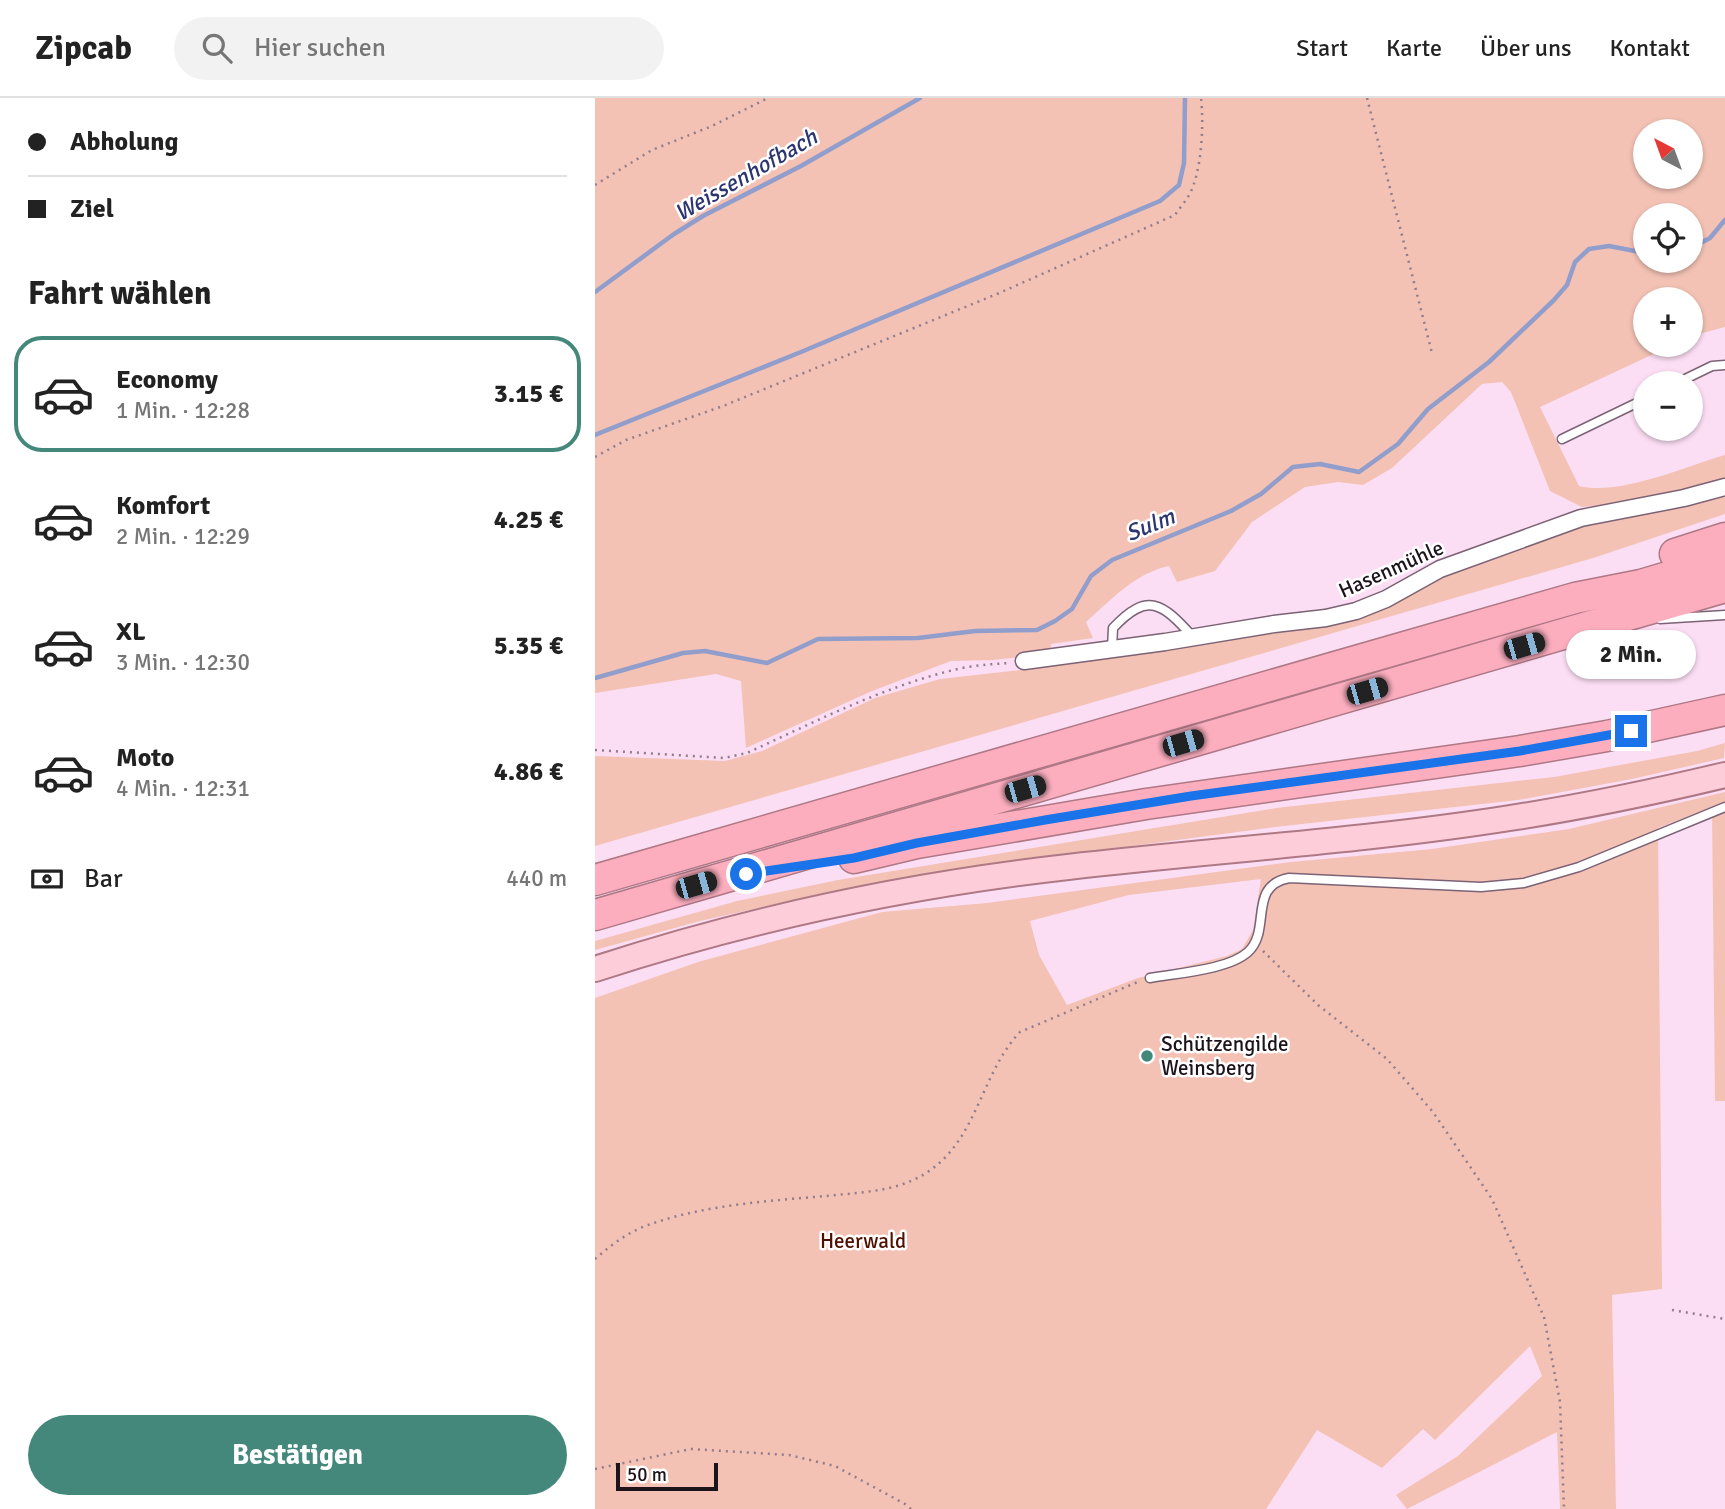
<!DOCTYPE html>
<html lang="de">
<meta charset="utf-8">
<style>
:root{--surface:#fff;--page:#f2f2f2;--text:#222;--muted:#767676;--line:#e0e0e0;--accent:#44887c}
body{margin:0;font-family:Signika,sans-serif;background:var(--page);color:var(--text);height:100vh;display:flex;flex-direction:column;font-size:26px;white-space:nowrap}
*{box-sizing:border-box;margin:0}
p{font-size:23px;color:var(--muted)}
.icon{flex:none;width:38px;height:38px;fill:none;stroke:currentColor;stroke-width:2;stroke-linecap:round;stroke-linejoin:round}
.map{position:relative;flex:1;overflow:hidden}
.side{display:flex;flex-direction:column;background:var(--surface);width:595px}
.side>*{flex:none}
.guide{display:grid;align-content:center;height:154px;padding:0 28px;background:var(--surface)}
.needle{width:46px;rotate:319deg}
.controls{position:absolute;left:1038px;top:21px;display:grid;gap:14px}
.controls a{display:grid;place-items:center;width:70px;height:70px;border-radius:50%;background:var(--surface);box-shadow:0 2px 5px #0004;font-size:35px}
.scale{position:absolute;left:21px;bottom:18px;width:102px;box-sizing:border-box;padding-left:7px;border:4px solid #1d131a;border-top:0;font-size:19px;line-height:24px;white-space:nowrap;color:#1d131a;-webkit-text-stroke:5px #fff;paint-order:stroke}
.end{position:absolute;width:32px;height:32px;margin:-16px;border:9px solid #1a73e8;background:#fff;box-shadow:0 0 0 4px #fff}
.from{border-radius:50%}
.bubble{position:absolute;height:49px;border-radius:24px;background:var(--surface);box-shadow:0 2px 5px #0004;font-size:23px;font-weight:800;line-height:49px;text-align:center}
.car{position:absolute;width:21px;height:42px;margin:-21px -10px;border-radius:9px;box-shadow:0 0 5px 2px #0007;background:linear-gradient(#222 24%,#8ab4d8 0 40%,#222 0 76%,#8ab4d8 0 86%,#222 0)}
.guide b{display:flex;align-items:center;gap:24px;height:66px;font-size:26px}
.guide b+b{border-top:2px solid var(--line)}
.guide i{width:18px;height:18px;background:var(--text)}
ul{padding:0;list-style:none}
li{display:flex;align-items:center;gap:21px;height:116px;margin:0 14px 10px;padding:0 14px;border:4px solid transparent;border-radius:28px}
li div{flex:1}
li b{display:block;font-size:26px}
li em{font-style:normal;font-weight:800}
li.selected{border-color:var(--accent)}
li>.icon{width:63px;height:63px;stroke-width:1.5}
h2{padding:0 28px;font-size:32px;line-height:84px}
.pay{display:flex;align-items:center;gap:18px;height:77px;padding:0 28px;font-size:26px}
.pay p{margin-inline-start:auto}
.button{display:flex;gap:14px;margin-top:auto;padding:14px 28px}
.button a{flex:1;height:80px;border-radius:42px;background:var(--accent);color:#fff;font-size:28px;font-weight:800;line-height:80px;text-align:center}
header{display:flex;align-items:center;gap:42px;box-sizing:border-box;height:98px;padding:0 35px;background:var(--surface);border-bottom:2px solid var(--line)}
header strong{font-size:33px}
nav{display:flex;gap:38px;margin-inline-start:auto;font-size:24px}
.search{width:490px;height:63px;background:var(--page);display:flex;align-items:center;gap:18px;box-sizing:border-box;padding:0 24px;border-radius:38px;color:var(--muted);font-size:26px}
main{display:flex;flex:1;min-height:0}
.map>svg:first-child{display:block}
.green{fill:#f3c2b4;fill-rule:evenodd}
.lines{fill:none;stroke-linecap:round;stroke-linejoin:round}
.stream{stroke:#919ecc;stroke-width:4.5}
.lane-casing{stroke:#7b6275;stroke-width:11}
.street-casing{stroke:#7b6275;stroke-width:19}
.primary-casing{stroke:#ae7885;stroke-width:28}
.highway-casing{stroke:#ae7885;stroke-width:33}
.path{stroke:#917d8c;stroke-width:2.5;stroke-dasharray:2 5;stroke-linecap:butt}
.lane{stroke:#fff;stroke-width:8}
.street{stroke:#fff;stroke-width:16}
.primary{stroke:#fdced9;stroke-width:24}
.highway{stroke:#fcaebf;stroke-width:30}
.route{stroke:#1a73e8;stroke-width:9}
.poi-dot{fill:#44887c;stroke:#fff;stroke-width:2.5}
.labels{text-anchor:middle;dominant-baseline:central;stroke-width:5;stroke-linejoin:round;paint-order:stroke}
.street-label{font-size:21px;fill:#1d131a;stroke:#fff}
.poi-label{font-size:21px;fill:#1d131a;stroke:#fff;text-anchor:start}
.park-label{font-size:21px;fill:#510f00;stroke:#fff}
.water-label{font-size:23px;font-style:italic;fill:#2b356f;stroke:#fff}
</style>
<header>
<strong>Zipcab</strong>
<div class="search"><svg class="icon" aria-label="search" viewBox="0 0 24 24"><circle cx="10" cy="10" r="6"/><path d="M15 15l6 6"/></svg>Hier suchen</div>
<nav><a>Start</a><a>Karte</a><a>Über uns</a><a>Kontakt</a></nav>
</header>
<main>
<section class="side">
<div class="guide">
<b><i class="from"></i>Abholung</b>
<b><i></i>Ziel</b>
</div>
<h2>Fahrt wählen</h2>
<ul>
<li class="selected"><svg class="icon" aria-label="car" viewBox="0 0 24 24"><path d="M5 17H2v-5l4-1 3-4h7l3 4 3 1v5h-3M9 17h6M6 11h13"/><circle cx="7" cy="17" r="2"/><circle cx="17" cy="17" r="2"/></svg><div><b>Economy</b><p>1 Min. · 12:28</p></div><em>3.15 €</em></li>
<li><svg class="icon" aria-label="car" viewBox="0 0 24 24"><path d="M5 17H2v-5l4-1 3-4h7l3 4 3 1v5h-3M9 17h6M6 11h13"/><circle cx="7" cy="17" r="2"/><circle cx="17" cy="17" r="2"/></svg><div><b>Komfort</b><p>2 Min. · 12:29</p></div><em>4.25 €</em></li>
<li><svg class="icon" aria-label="car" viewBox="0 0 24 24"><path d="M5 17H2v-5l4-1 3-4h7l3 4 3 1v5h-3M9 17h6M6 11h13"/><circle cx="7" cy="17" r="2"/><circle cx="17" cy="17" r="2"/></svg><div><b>XL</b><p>3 Min. · 12:30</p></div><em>5.35 €</em></li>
<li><svg class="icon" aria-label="car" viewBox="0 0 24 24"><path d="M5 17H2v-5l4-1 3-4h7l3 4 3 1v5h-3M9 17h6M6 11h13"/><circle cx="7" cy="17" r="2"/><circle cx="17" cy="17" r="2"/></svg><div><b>Moto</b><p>4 Min. · 12:31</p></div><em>4.86 €</em></li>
</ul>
<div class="pay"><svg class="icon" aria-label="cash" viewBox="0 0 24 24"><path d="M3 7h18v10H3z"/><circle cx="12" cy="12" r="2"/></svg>Bar<p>440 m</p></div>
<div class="button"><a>Bestätigen</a></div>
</section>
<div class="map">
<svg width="1130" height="1411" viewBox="0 0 1130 1411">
<rect width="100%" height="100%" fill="#fcdef4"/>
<g class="green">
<path d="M 0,0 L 1130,0 L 1130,229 L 1096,238 L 1096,201 L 1050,201 L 1050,247 L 1078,247 L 945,309 L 984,388 C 1024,398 1089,369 1130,357 L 1130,381 L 1032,405 L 987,409 L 955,393 L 916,294 L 907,284 L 887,286 L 797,370 L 768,387 L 743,384 L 710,389 L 657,424 L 620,473 L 582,484 L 574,468 C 540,475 516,502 491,524 L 498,540 L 456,546 L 455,556 L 398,562 L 356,563 L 277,593 L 151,650 L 146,583 L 121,576 L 0,595 ZM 1050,33 L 1096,33 L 1096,79 L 1050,79 ZM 1050,117 L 1096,117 L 1096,163 L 1050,163 Z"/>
<path d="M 1130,398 L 1130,416 L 998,460 L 0,748 L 0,658 L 130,663 L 167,653 L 280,600 L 345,581 L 425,572 L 674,532 L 740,525 L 849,475 L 985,425 L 1068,413 Z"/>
<path d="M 1130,645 L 1129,660 L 1037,681 L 923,702 L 680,729 L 416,764 L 239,793 L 105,823 L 0,852 L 0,843 L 142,803 L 243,782 L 681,710 L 959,679 L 1102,653 Z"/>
<path d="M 1130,694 L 1130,1003 L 1120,1003 L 1117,709 L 1063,730 L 1067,1191 L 1017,1197 L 1021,1411 L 965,1411 L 962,1334 L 812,1411 L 801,1397 L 863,1358 L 947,1278 L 935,1248 L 840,1342 L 828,1331 L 787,1370 L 722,1332 L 671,1411 L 0,1411 L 0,900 L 103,864 L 287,814 L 392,805 L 696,764 L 837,751 L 974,731 ZM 666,781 L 658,832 L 647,851 L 632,858 L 543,880 L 472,907 L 444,857 L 435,823 L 534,797 Z"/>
</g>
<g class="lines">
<g class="stream">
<path d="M 1096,150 L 1115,140 L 1130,122"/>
<path d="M 0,194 L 79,136 L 108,118 L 206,68 L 325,0"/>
<path d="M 0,337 L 206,254 L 565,103 L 584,87 L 589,65 L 590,0"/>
<path d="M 0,580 L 88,555 L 110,553 L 172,565 L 223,541 L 323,540 L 380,533 L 442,532 L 460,523 L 477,511 L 496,478 L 517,462 L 636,413 L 666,396 L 698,369 L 725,366 L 764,374 L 803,346 L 833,311 L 894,264 L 959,202 L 972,187 L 980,164 L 994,151 L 1014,148 L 1050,155"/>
</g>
<g class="lane-casing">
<g id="lane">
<path d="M 1082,285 L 1117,268 L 1130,267"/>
<path d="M 967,341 L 1050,301"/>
<path d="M 1065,521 L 1130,517"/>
<path d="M 517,551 L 518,530 C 553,493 567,505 598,539"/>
<path d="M 555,880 C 582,875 633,872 653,854 C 677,832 652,788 694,780 L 886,789 L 929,785 L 984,769 L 1130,709"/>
</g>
</g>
<g class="street-casing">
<path id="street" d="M 429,563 L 570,544 L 679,526 L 731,520 L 761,513 L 791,501 L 845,471 L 986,420 L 1089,400 L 1130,389"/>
</g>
<g class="primary-casing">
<path id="primary" d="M 0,871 C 153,821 313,787 473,769 C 620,752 769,743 915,720 C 987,709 1059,694 1130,677"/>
</g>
<g class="highway-casing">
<g id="highway">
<path d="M 1080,456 L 1130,440"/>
<path d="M 259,760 L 322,745 L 551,706 L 925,653 L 1012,638 L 1130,612"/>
<path d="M 0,782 L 980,500 L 1046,487 L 1130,462"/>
<path d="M 0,817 L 1130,489"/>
</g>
</g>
<g class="path">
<path d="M 772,0 L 837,255"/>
<path d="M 0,87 L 57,52 L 117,28 L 173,0"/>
<path d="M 0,359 L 31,342 L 128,308 L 402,196 L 580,117 C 584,111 589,105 593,99 C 607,76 609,26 606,0"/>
<path d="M 0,652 L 129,660 L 152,655 C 222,623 291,587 367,570 C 383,567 399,566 415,565"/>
<path d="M 668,853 L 723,907 L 792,961 L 838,1014 L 897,1101 L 949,1219 L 965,1304 L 969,1411"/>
<path d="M 0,1161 C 16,1147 33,1134 53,1127 C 109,1107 172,1103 231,1098 C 268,1094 306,1094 337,1071 C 383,1037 387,974 425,934 L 545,883"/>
<path d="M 1077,1212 L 1130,1221"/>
<path d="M 0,1371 L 96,1351 L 194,1357 L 240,1368 L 310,1406 L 316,1411"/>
</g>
<use href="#lane" class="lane"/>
<use href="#street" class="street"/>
<use href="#primary" class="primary"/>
<use href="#highway" class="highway"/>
</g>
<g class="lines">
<path class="route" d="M 151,776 L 259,760 L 322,745 L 450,722 L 596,698 L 925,653 L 1036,633"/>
</g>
<circle class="poi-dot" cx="552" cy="958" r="7"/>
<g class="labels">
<g class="street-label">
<text transform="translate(796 471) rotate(-24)">Hasenmühle</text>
</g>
<g class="poi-label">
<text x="566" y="946">Schützengilde<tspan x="566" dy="24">Weinsberg</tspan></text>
</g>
<g class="park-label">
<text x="268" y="1143">Heerwald</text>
</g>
<g class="water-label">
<text transform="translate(151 77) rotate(-30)">Weissenhofbach</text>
<text transform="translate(555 427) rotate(-22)">Sulm</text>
</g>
</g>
</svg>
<div class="controls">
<a><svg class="needle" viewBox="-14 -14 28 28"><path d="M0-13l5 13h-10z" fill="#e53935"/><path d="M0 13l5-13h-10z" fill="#767676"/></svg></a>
<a><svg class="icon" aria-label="locate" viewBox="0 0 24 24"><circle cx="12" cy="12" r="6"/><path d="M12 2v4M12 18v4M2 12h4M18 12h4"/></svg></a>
<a>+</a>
<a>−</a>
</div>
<div class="scale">50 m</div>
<i class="end from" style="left:151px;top:776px"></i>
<i class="end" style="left:1036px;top:633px"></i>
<div class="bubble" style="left:971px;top:532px;width:130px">2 Min.</div>
<i class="car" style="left:929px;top:548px;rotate:74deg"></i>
<i class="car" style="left:772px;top:593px;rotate:74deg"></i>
<i class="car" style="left:588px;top:645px;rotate:74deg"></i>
<i class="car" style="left:430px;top:691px;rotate:74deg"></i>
<i class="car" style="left:101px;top:787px;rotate:74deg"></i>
</div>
</main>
